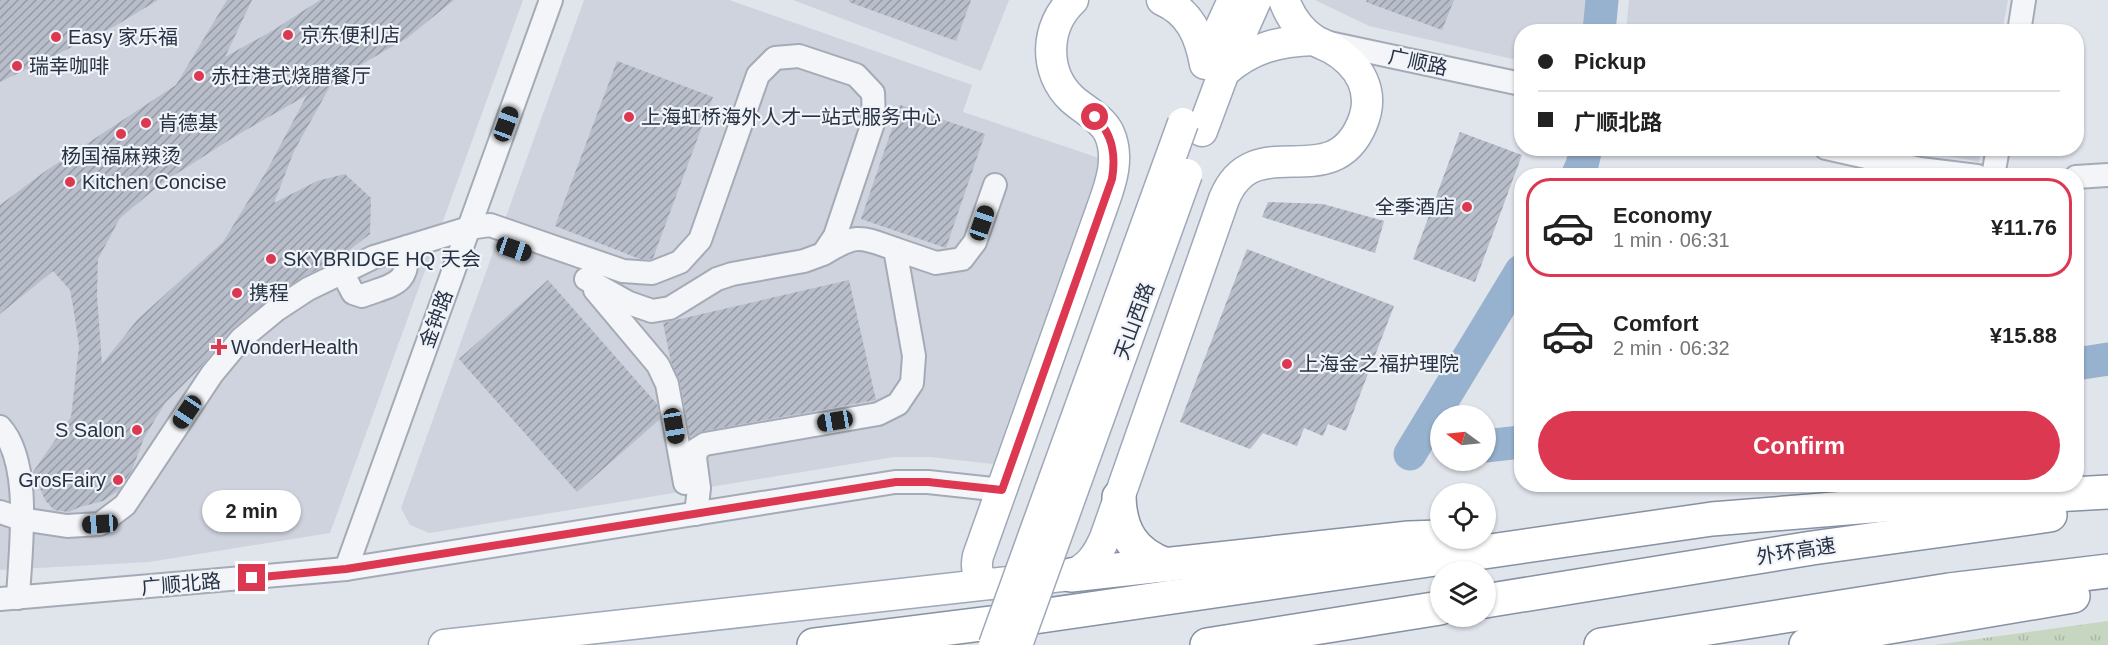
<!DOCTYPE html>
<meta charset="utf-8">
<style>
:root{--surface:#fff;--page:#f2f2f2;--text:#222;--muted:#767676;--line:#e0e0e0;--accent:#dd3851}
body{margin:0;font-family:Arial,"Noto Sans SC",sans-serif;background:var(--page);color:var(--text);height:100vh;display:flex;flex-direction:column;font-size:22px;white-space:nowrap}
*{box-sizing:border-box;margin:0}
p{font-size:20px;color:var(--muted)}
.icon{flex:none;width:33px;height:33px;fill:none;stroke:currentColor;stroke-width:2;stroke-linecap:round;stroke-linejoin:round}
.map{position:relative;flex:1;overflow:hidden}
.side{position:absolute;left:1514px;top:168px;width:570px;height:324px;display:flex;flex-direction:column;background:var(--surface);border-radius:24px;box-shadow:0 2px 4px #0004}
.side>*{flex:none}
.banner{position:absolute;left:1514px;top:24px;width:570px;height:132px;border-radius:24px;box-shadow:0 2px 4px #0004;display:grid;align-content:center;height:132px;padding:0 24px;background:var(--surface)}
.needle{width:39px;rotate:285deg}
.tools{position:absolute;left:1430px;top:405px;display:grid;gap:12px}
.tools a{display:grid;place-items:center;width:66px;height:66px;border-radius:50%;background:var(--surface);box-shadow:0 2px 4px #0004;font-size:30px}
.end{position:absolute;width:27px;height:27px;margin:-14px;border:8px solid #dd3851;background:#fff;box-shadow:0 0 0 3px #fff}
.from{border-radius:50%}
.bubble{position:absolute;height:42px;border-radius:21px;background:var(--surface);box-shadow:0 2px 4px #0004;font-size:20px;font-weight:600;line-height:42px;text-align:center}
.car{position:absolute;width:18px;height:36px;margin:-18px -9px;border-radius:8px;box-shadow:0 0 4px 2px #0007;background:linear-gradient(#222 24%,#8ab4d8 0 40%,#222 0 76%,#8ab4d8 0 86%,#222 0)}
.banner b{display:flex;align-items:center;gap:21px;height:57px;font-size:22px}
.banner b+b{border-top:2px solid var(--line)}
.banner i{width:15px;height:15px;background:var(--text)}
ul{padding:10px 0 0;list-style:none}
li{display:flex;align-items:center;gap:18px;height:99px;margin:0 12px 9px;padding:0 12px;border:3px solid transparent;border-radius:24px}
li div{flex:1}
li b{display:block;font-size:22px}
li em{font-style:normal;font-weight:600}
li.selected{border-color:var(--accent)}
li>.icon{width:54px;height:54px;stroke-width:1.5}
.button{display:flex;gap:12px;margin-top:auto;padding:12px 24px}
.button a{flex:1;height:69px;border-radius:36px;background:var(--accent);color:#fff;font-size:24px;font-weight:600;line-height:69px;text-align:center}
.map>svg:first-child{display:block}
.built{fill:#ced3dd}
.grass{fill:url(#grass-tufts)}
.lines{fill:none;stroke-linecap:round;stroke-linejoin:round}
.river{stroke:#97b2cf;stroke-width:33}
.building{fill:url(#building-hatch);fill-rule:evenodd}
.minor-casing{stroke:#a5abb6;stroke-width:26}
.major-casing{stroke:#9ea8b8;stroke-width:33}
.highway-casing{stroke:#8691a3;stroke-width:36}
.minor{stroke:#f3f5f8;stroke-width:22}
.major{stroke:#fff;stroke-width:30}
.highway{stroke:#fff;stroke-width:33}
.major-bridge-casing{stroke:#9ea8b8;stroke-width:33;stroke-linecap:butt}
.major-bridge{stroke:#fff;stroke-width:30}
.route{stroke:#dd3851;stroke-width:8}
.poi-dot{fill:#dd3851;stroke:#f0f3f8;stroke-width:2}
.labels{text-anchor:middle;dominant-baseline:central;stroke-width:4.5;stroke-linejoin:round;paint-order:stroke}
.poi-label{font-size:20px;fill:#273244;stroke:#f0f3f8;text-anchor:start}
.street-label{font-size:20px;fill:#273244;stroke:#f0f3f8}
</style>
<div class="map">
<svg width="2108" height="645" viewBox="0 0 2108 645">
<defs>
<pattern id="grass-tufts" width="24" height="20" patternUnits="userSpaceOnUse" patternTransform="scale(1.5)"><rect width="24" height="20" fill="#c6d6c0"/><path d="M3 7l-1-3M5 7V3M7 7l1-3M15 17l-1-3M17 17v-4M19 17l1-3" fill="none" stroke="#aab8a6"/></pattern>
<pattern id="building-hatch" width="6" height="6" patternUnits="userSpaceOnUse" patternTransform="scale(1.5)"><rect width="6" height="6" fill="#b7bdc9"/><path d="M-1 1l2-2M0 6l6-6M5 7l2-2" fill="none" stroke="#959aa5"/></pattern>
</defs>
<rect width="100%" height="100%" fill="#e0e4eb"/>
<g class="built">
<path d="M 0,0 L 523,0 L 330,533 L 149,562 L 0,570 Z"/>
<path d="M 584,0 L 729,0 L 972,85 L 963,112 L 1102,159 L 993,464 L 930,457 L 894,457 L 429,533 L 410,525 L 401,508 Z"/>
<path d="M 793,0 L 1009,0 L 981,71 Z"/>
<path d="M 1315,0 L 1588,0 L 1585,31 L 1521,32 L 1521,61 L 1369,26 Z"/>
<path d="M 1629,0 L 2008,0 L 2002,31 L 1626,31 Z"/>
<path d="M 1913,149 L 1981,148 L 1981,149 L 1979,162 Z"/>
</g>
<path class="grass" d="M 2108,621 L 2108,645 L 1934,645 Z"/>
<g class="lines">
<g class="river">
<path d="M 1599,32 L 1602,0"/>
<path d="M 1577,176 L 1582,165 L 1586,148"/>
<path d="M 2076,364 L 2108,359"/>
<path d="M 1485,446 L 1521,442"/>
<path d="M 1410,454 L 1521,271"/>
</g>
</g>
<g class="building">
<path d="M 0,0 L 158,0 L 115,26 L 0,82 Z"/>
<path d="M 227,0 L 252,0 L 225,57 L 272,31 L 320,0 L 454,0 L 407,38 L 333,81 L 294,151 L 274,203 L 317,181 L 345,174 L 371,198 L 370,234 L 338,259 L 301,278 L 269,299 L 231,330 L 198,370 L 165,403 L 144,438 L 132,470 L 119,490 L 103,501 L 80,507 L 69,512 L 54,510 L 45,500 L 33,472 L 71,417 L 79,346 L 74,312 L 70,290 L 53,271 L 0,314 L 0,205 L 47,170 L 176,85 ZM 307,95 L 266,172 L 223,242 L 137,320 L 102,364 L 97,295 L 98,259 L 120,218 L 162,183 L 234,137 Z"/>
<path d="M 849,0 L 971,0 L 956,41 L 849,2 Z"/>
<path d="M 1367,0 L 1454,0 L 1442,30 L 1366,2 Z"/>
<path d="M 617,61 L 713,97 L 653,258 L 650,259 L 640,259 L 555,226 Z"/>
<path d="M 900,105 L 985,134 L 946,248 L 861,219 Z"/>
<path d="M 1460,132 L 1522,155 L 1475,282 L 1413,259 Z"/>
<path d="M 1268,202 L 1323,204 L 1384,221 L 1375,253 L 1262,217 Z"/>
<path d="M 1247,249 L 1394,306 L 1346,431 L 1328,424 L 1323,436 L 1304,428 L 1297,446 L 1263,433 L 1250,449 L 1180,422 Z"/>
<path d="M 548,280 L 657,404 L 660,419 L 577,492 L 459,359 Z"/>
<path d="M 849,280 L 876,400 L 703,431 L 690,437 L 680,382 L 671,362 L 663,323 Z"/>
</g>
<g class="lines">
<g class="minor-casing">
<g id="minor">
<path d="M 2019,32 L 2024,0"/>
<path d="M 1329,43 L 1521,84"/>
<path d="M 1826,148 L 1920,169 L 1977,176"/>
<path d="M 1993,176 L 1998,148"/>
<path d="M 2076,177 L 2108,175"/>
<path d="M 895,249 L 936,263 L 962,259 L 975,242 L 995,185"/>
<path d="M 342,272 L 353,293 L 362,296 C 393,284 410,286 407,247"/>
<path d="M 595,290 L 658,365 L 667,384 L 685,483"/>
<path d="M 0,427 C 33,463 20,551 18,598"/>
<path d="M 0,512 L 21,519 L 67,526 L 100,524 L 125,505 L 212,374 L 241,339 L 276,310 L 308,289 L 374,257 L 469,228 L 490,225 L 623,271 L 652,273 L 680,262 L 700,240 L 758,75 L 775,58 L 799,56 L 856,75 L 873,93 L 874,120 L 835,236 L 823,254 L 804,261 L 732,274 L 717,279 L 670,308 L 652,311 L 629,303 L 586,279"/>
<path d="M 696,514 L 699,488 L 695,458 L 697,449 L 705,444 L 878,414 L 898,404 L 912,383 L 914,356 L 895,249 C 861,237 857,233 825,253"/>
<path d="M 346,569 L 551,0"/>
<path d="M 0,599 L 346,569 L 895,482 L 928,482 L 1002,490"/>
</g>
</g>
<g class="major-casing">
<g id="major">
<path d="M 1162,0 C 1190,12 1200,36 1205,64"/>
<path d="M 1212,46 L 1233,0"/>
<path d="M 1224,72 C 1251,48 1279,41 1314,40"/>
<path d="M 1202,131 L 1224,72 L 1256,0"/>
<path d="M 992,584 C 978,581 975,570 978,556 L 1103,205 C 1111,183 1120,157 1109,133 C 1102,118 1084,110 1072,99 C 1043,72 1045,26 1073,0"/>
<path d="M 444,645 L 1071,575 C 1089,568 1097,556 1105,538 L 1224,199 C 1254,125 1331,198 1362,124 C 1376,91 1359,64 1331,48 C 1325,45 1319,43 1314,40 C 1299,30 1290,16 1284,0"/>
</g>
</g>
<g class="highway-casing">
<g id="highway">
<path d="M 1119,497 C 1120,531 1133,553 1166,565"/>
<path d="M 1071,575 L 1409,538 L 1440,537"/>
<path d="M 1485,601 L 1812,548 L 2050,515"/>
<path d="M 814,645 L 1006,621 L 1712,519 L 1896,504 L 2108,492"/>
<path d="M 1207,645 L 1440,608"/>
<path d="M 1601,645 L 1949,590 L 2108,571"/>
<path d="M 1806,645 L 1883,628 L 2073,596"/>
</g>
</g>
<use href="#minor" class="minor"/>
<use href="#major" class="major"/>
<use href="#highway" class="highway"/>
<g class="major-bridge-casing">
<g id="major-bridge">
<path d="M 994,645 L 1183,123"/>
<path d="M 1017,645 L 1187,174"/>
</g>
</g>
<use href="#major-bridge" class="major-bridge"/>
</g>
<g class="lines">
<path class="route" d="M 252,578 L 346,569 L 896,482 L 928,482 L 1002,490 L 1112,179 C 1116,155 1113,134 1095,117"/>
</g>
<g class="poi-dot">
<circle cx="288" cy="35" r="6"/>
<circle cx="56" cy="37" r="6"/>
<circle cx="17" cy="66" r="6"/>
<circle cx="199" cy="76" r="6"/>
<circle cx="629" cy="117" r="6"/>
<circle cx="146" cy="123" r="6"/>
<circle cx="121" cy="134" r="6"/>
<circle cx="70" cy="182" r="6"/>
<circle cx="1467" cy="207" r="6"/>
<circle cx="271" cy="259" r="6"/>
<circle cx="237" cy="293" r="6"/>
<path d="M216 338h6v6h6v6h-6v6h-6v-6h-6v-6h6z"/>
<circle cx="1287" cy="364" r="6"/>
<circle cx="137" cy="430" r="6"/>
<circle cx="118" cy="480" r="6"/>
</g>
<g class="labels">
<g class="poi-label">
<text x="300" y="35">京东便利店</text>
<text x="68" y="37">Easy 家乐福</text>
<text x="29" y="66">瑞幸咖啡</text>
<text x="211" y="76">赤柱港式烧腊餐厅</text>
<text x="641" y="117">上海虹桥海外人才一站式服务中心</text>
<text x="158" y="123">肯德基</text>
<text x="121" y="156" text-anchor="middle">杨国福麻辣烫</text>
<text x="82" y="182">Kitchen Concise</text>
<text x="1455" y="207" text-anchor="end">全季酒店</text>
<text x="283" y="259">SKYBRIDGE HQ 天会</text>
<text x="249" y="293">携程</text>
<text x="231" y="347">WonderHealth</text>
<text x="1299" y="364">上海金之福护理院</text>
<text x="125" y="430" text-anchor="end">S Salon</text>
<text x="106" y="480" text-anchor="end">GrosFairy</text>
</g>
<g class="street-label">
<text transform="translate(1418 62) rotate(12)">广顺路</text>
<text transform="translate(436 319) rotate(-70)">金钟路</text>
<text transform="translate(1134 321) rotate(-70)">天山西路</text>
<text transform="translate(1796 551) rotate(-9)">外环高速</text>
<text transform="translate(181 584) rotate(-5)">广顺北路</text>
</g>
</g>
</svg>
<div class="tools">
<a><svg class="needle" viewBox="-14 -14 28 28"><path d="M0-13l5 13h-10z" fill="#e53935"/><path d="M0 13l5-13h-10z" fill="#767676"/></svg></a>
<a><svg class="icon" aria-label="locate" viewBox="0 0 24 24"><circle cx="12" cy="12" r="6"/><path d="M12 2v4M12 18v4M2 12h4M18 12h4"/></svg></a>
<a><svg class="icon" aria-label="layers" viewBox="0 0 24 24"><path d="M12 4l9 5-9 5-9-5zM3 14l9 5 9-5"/></svg></a>
</div>
<i class="end from" style="left:1095px;top:117px"></i>
<i class="end" style="left:252px;top:578px"></i>
<div class="bubble" style="left:202px;top:490px;width:99px">2 min</div>
<i class="car" style="left:506px;top:124px;rotate:20deg"></i>
<i class="car" style="left:982px;top:223px;rotate:19deg"></i>
<i class="car" style="left:514px;top:249px;rotate:109deg"></i>
<i class="car" style="left:187px;top:412px;rotate:214deg"></i>
<i class="car" style="left:835px;top:421px;rotate:260deg"></i>
<i class="car" style="left:674px;top:426px;rotate:170deg"></i>
<i class="car" style="left:100px;top:524px;rotate:266deg"></i>
<div class="banner">
<b><i class="from"></i>Pickup</b>
<b><i></i>广顺北路</b>
</div>
<section class="side">
<ul>
<li class="selected"><svg class="icon" aria-label="car" viewBox="0 0 24 24"><path d="M5 17H2v-5l4-1 3-4h7l3 4 3 1v5h-3M9 17h6M6 11h13"/><circle cx="7" cy="17" r="2"/><circle cx="17" cy="17" r="2"/></svg><div><b>Economy</b><p>1 min · 06:31</p></div><em>¥11.76</em></li>
<li><svg class="icon" aria-label="car" viewBox="0 0 24 24"><path d="M5 17H2v-5l4-1 3-4h7l3 4 3 1v5h-3M9 17h6M6 11h13"/><circle cx="7" cy="17" r="2"/><circle cx="17" cy="17" r="2"/></svg><div><b>Comfort</b><p>2 min · 06:32</p></div><em>¥15.88</em></li>
</ul>
<div class="button"><a>Confirm</a></div>
</section>
</div>
